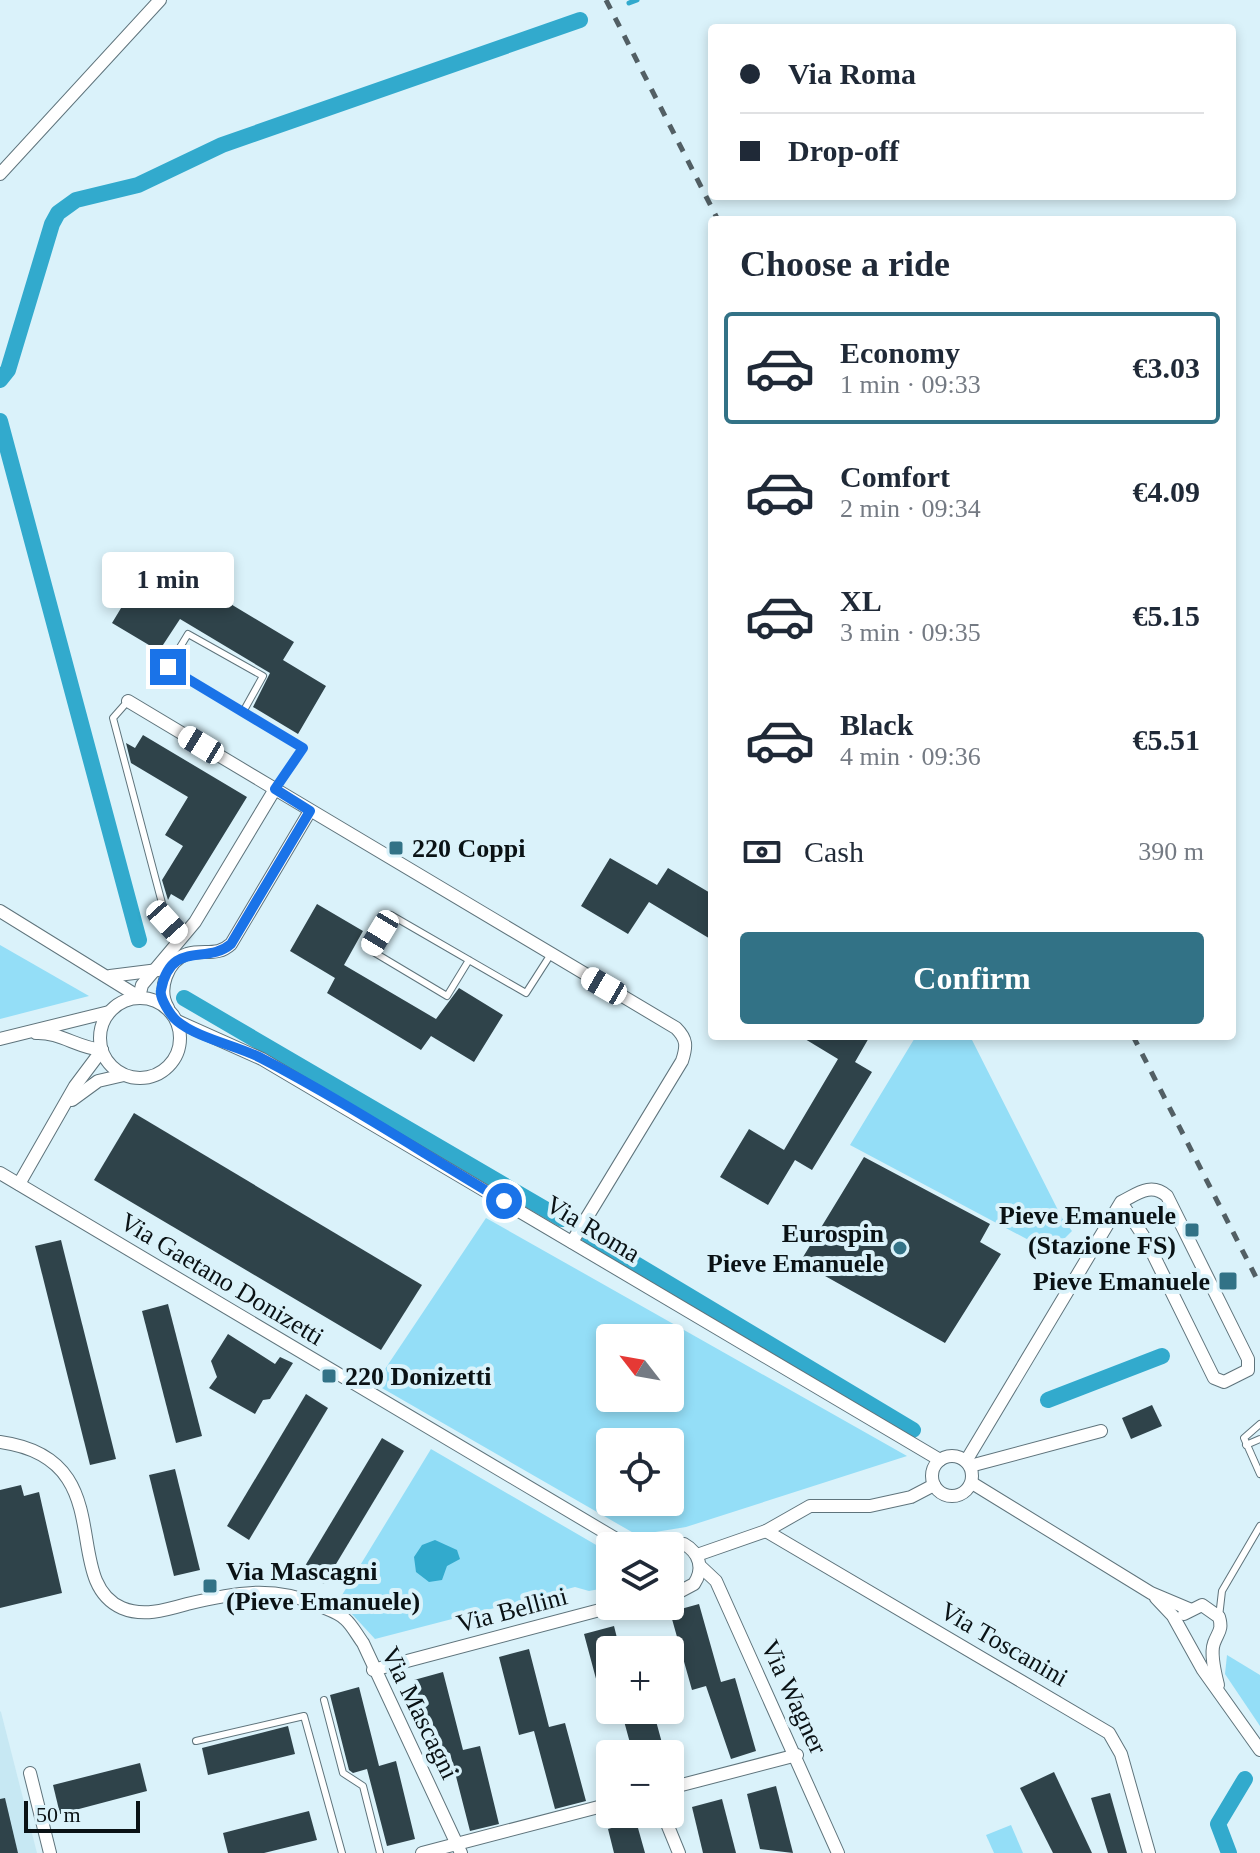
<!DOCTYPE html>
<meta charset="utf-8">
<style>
:root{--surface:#fff;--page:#f2f2f3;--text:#1f2937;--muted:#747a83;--line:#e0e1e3;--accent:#327286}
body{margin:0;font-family:Georgia,serif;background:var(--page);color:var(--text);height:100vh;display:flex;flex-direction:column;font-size:30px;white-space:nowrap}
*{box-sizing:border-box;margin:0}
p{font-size:26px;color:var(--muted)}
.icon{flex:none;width:44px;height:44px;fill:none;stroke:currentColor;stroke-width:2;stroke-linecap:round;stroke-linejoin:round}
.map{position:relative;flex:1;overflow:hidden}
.sheet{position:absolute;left:708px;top:216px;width:528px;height:824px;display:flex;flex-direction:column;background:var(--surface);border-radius:8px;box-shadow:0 4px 12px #0003}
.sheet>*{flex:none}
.banner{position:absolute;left:708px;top:24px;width:528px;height:176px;border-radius:8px;box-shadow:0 4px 12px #0003;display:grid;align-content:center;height:176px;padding:0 32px;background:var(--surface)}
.needle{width:52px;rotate:301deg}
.controls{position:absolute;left:596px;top:1324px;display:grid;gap:16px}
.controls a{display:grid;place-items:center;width:88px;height:88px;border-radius:8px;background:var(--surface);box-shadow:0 4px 12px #0003;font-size:40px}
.scale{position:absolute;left:24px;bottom:20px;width:116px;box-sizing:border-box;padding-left:8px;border:4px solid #0a1215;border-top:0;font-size:22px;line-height:28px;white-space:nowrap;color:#0a1215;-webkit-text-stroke:6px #daf2fa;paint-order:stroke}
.end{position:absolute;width:36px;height:36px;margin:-18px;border:10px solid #1a73e8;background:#fff;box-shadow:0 0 0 4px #fff}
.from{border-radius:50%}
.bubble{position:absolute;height:56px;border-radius:8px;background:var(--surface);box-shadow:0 4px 12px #0003;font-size:26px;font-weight:700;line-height:56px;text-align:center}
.car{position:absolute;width:24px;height:48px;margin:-24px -12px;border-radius:10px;box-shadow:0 0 6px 2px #0007;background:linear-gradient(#fff 24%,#345 0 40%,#fff 0 76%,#345 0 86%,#fff 0)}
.banner b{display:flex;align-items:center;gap:28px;height:76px;font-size:30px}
.banner b+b{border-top:2px solid var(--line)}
.banner i{width:20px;height:20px;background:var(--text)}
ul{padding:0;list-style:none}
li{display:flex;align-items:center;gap:24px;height:112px;margin:0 16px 12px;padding:0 16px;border:4px solid transparent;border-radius:8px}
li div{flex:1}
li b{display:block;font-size:30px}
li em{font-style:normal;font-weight:700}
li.selected{border-color:var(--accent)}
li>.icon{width:72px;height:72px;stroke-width:1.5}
h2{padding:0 32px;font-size:36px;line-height:96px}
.pay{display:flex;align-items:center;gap:20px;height:88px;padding:0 32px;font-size:30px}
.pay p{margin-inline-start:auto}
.primary-button{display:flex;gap:16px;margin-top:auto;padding:16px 32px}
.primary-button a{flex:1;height:92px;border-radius:8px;background:var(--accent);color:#fff;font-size:32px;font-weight:700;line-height:92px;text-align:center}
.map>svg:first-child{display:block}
.built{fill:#c7e8f3}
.green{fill:#94def7;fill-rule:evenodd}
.water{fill:#32aacd}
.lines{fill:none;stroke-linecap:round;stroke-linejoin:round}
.stream{stroke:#32aacd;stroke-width:5}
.canal{stroke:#32aacd;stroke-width:16}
.building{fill:#2f434a}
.service-casing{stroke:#5f747c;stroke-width:8}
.minor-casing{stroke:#5f747c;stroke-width:14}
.service{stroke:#fff;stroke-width:6}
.minor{stroke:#fff;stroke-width:12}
.rail{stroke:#525f64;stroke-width:5;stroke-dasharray:10 10;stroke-linecap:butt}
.route{stroke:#1a73e8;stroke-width:10}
.poi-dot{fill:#327286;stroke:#daf2fa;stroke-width:3}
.labels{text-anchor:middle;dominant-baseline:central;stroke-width:8;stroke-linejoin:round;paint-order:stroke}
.poi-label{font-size:26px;font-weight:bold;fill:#0a1215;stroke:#daf2fa;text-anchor:start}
.street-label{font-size:26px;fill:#0a1215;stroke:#daf2fa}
</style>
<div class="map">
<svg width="1260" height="1853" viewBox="0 0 1260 1853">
<rect width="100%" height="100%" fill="#daf2fa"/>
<path class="built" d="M 0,1711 L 1,1712 L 37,1853 L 0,1853 Z"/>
<g class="green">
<path d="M 0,945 L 89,996 L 0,1019 Z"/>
<path d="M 916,1036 L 970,1036 L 1062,1218 L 1072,1231 L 1051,1252 L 850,1145 Z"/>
<path d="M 486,1218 L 907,1456 L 686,1527 L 637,1535 L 375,1384 ZM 670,1338 L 670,1398 L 610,1398 L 610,1338 ZM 670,1442 L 670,1502 L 610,1502 L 610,1442 Z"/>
<path d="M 431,1449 L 610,1553 L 610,1587 L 589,1591 L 575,1587 L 375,1639 L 339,1600 Z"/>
<path d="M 1227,1655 L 1260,1675 L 1260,1726 L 1225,1674 Z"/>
<path d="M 1011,1825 L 1023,1853 L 994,1853 L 986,1835 Z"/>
</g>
<path class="water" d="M 435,1540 L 457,1550 L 460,1559 L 447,1566 L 442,1580 L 429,1582 L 416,1572 L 414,1557 L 422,1545 Z"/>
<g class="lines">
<path class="stream" d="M 629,3 L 637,0"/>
<g class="canal">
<path d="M 0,380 L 8,370 L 52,224 L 58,213 L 76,200 L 138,185 L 222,145 L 580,20"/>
<path d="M 0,421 L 139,940"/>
<path d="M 184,998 L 562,1219"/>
<path d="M 589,1236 L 913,1430"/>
<path d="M 1048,1400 L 1162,1356"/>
<path d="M 1229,1853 L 1218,1824 L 1245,1779"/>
</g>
</g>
<g class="building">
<path d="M 141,575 L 188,602 L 199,585 L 294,642 L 283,660 L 326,686 L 298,734 L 253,707 L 270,673 L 180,619 L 159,651 L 112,623 Z"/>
<path d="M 143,735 L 247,797 L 183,901 L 171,894 L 168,900 L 162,880 L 183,846 L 165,835 L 188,797 L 131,763 L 126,743 L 135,748 Z"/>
<path d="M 610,858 L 657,885 L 668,868 L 712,894 L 712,940 L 649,902 L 628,934 L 581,906 Z"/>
<path d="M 317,904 L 363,931 L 344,965 L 436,1019 L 459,988 L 503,1015 L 474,1062 L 431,1036 L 421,1050 L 327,993 L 335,978 L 290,951 Z"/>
<path d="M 800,1036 L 870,1036 L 855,1062 L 872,1072 L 812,1170 L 795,1160 L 768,1205 L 720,1177 L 749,1129 L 784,1150 L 838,1059 Z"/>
<path d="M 134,1113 L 422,1285 L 381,1350 L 94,1180 Z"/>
<path d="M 864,1157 L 990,1224 L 980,1242 L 1001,1254 L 945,1343 L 800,1262 Z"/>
<path d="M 61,1240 L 116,1459 L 90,1465 L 35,1246 Z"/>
<path d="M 168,1304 L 202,1436 L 176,1443 L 142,1311 Z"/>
<path d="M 228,1334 L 275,1364 L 280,1357 L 293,1363 L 270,1399 L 263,1400 L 255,1414 L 209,1388 L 217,1377 L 211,1361 Z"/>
<path d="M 306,1394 L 328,1408 L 249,1540 L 227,1526 Z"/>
<path d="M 1152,1405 L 1162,1426 L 1131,1439 L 1122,1418 Z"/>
<path d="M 382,1438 L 404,1451 L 324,1584 L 302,1571 Z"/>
<path d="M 175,1469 L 200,1570 L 174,1576 L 149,1475 Z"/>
<path d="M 21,1485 L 24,1496 L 39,1492 L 62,1593 L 0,1608 L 0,1490 Z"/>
<path d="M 699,1604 L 721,1682 L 735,1678 L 756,1751 L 731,1759 L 706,1686 L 692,1690 L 670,1612 Z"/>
<path d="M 614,1626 L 620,1650 L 610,1650 L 610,1716 L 606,1716 L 584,1634 Z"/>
<path d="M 529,1649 L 549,1727 L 565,1723 L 586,1801 L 555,1809 L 534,1731 L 519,1735 L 499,1657 Z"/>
<path d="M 443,1672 L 463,1750 L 480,1746 L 499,1824 L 470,1831 L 450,1753 L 434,1757 L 414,1680 Z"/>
<path d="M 359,1687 L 379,1766 L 396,1761 L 415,1839 L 387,1846 L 367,1769 L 353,1773 L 349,1770 L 330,1695 Z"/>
<path d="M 621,1710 L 653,1710 L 665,1754 L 633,1754 Z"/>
<path d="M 288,1726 L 295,1754 L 208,1775 L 202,1748 Z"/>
<path d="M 140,1763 L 147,1791 L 60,1814 L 53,1785 Z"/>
<path d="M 1054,1772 L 1092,1853 L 1053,1853 L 1020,1788 Z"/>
<path d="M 776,1786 L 793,1853 L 760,1849 L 747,1794 Z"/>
<path d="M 1110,1793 L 1127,1853 L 1108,1853 L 1091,1798 Z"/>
<path d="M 5,1798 L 18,1853 L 0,1853 L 0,1799 Z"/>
<path d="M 722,1799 L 736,1853 L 703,1853 L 692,1807 Z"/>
<path d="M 309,1811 L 317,1840 L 264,1853 L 228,1853 L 223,1833 Z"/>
<path d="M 636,1821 L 645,1853 L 614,1853 L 608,1829 Z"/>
</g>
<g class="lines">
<g class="service-casing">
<g id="service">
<path d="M 128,701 L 113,718 L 167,922 L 180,937"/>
<path d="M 243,712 L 263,676 L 188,634 L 168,667 L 303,748 L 275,789"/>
<path d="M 469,960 L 447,996 L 370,950 L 391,915 L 526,993 L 551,954"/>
<path d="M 1260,1424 L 1244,1438 L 1260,1474"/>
<path d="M 1246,1445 L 1260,1439"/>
<path d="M 1219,1617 L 1222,1591 L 1260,1526"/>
<path d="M 324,1700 L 343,1773 L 363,1786 L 380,1853"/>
<path d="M 196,1741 L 304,1716 L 342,1853"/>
</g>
</g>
<g class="minor-casing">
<g id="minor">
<path d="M 0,174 L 160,0"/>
<path d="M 128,701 L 275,789"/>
<path d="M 0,911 L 139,997"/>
<path d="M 110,976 L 158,970"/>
<path d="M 139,997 L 142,985 L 195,922 L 275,789 L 676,1028 C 687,1039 687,1046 682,1061 L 572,1242"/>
<circle cx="140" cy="1038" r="40"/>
<path d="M 168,1008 C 157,990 167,961 187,954 C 204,949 217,957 231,944 L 310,811"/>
<path d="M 177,1021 L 262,1059 L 940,1460"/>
<path d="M 36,1033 C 60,1032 78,1048 102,1050"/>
<path d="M 0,1039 L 109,1012"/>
<path d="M 72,1100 L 98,1081 L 124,1075"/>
<path d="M 0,1173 L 628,1546"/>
<path d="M 19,1184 L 75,1086 L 102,1050"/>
<path d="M 0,1442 C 123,1459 58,1580 122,1608 C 143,1617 166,1610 187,1604 C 233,1593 273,1585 318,1605 C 326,1609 338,1612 345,1619 C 352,1625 357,1635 363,1643 L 461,1853"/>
<circle cx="952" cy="1476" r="20"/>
<path d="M 966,1461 L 1121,1202 C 1137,1194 1151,1182 1167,1196 L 1248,1359 L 1248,1370 L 1224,1382 L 1214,1378 L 1146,1240 L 1121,1202"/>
<path d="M 970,1466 L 1101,1431"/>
<path d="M 972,1483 L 1151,1593 L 1189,1609"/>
<path d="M 766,1531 L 1109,1733 L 1121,1754 L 1149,1853"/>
<path d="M 661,1546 L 684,1544 C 700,1553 704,1569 694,1584 L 679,1592 L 670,1592"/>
<path d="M 697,1555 L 766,1531 L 810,1506 L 870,1506 L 911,1497 L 934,1485"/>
<path d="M 700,1566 L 716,1581 L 838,1853"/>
<path d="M 1156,1598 L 1173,1616 L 1203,1670 L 1260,1750"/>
<path d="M 1184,1614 L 1202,1605 L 1219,1617 C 1223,1630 1218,1632 1214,1643 C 1210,1654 1215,1673 1218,1685"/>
<path d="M 373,1670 L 615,1606"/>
<path d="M 30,1773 L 50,1853"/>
<path d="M 670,1788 L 797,1755"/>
<path d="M 663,1814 L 679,1853"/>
<path d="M 422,1853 L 610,1804"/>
</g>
</g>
<use href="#service" class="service"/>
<use href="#minor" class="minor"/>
<g class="rail">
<path d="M 606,0 L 718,220"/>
<path d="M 1133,1036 L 1260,1285"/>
</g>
</g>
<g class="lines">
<path class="route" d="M 168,667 L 303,748 L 275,789 L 310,811 L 231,944 C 207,965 171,939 161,990 C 159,998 171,1016 177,1021 C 197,1038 238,1046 261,1058 C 344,1101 424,1154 504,1201"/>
</g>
<g class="poi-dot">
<rect x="388" y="840" width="16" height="16" rx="4"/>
<rect x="1184" y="1222" width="16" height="16" rx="4"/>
<circle cx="900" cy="1248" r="8"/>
<rect x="1218" y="1271" width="20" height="20" rx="4"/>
<rect x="321" y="1368" width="16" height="16" rx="4"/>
<rect x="202" y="1578" width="16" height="16" rx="4"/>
</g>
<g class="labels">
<g class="poi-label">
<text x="412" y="848">220 Coppi</text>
<text x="1176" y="1215" text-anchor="end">Pieve Emanuele<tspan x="1176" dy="30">(Stazione FS)</tspan></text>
<text x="884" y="1233" text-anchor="end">Eurospin<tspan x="884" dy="30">Pieve Emanuele</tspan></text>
<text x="1210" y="1281" text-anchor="end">Pieve Emanuele</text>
<text x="345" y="1376">220 Donizetti</text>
<text x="226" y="1571">Via Mascagni<tspan x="226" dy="30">(Pieve Emanuele)</tspan></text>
</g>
<g class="street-label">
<text transform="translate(593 1229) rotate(31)">Via Roma</text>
<text transform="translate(222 1279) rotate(31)">Via Gaetano Donizetti</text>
<text transform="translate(512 1610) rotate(-15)">Via Bellini</text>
<text transform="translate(1004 1644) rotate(30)">Via Toscanini</text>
<text transform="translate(794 1697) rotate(65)">Via Wagner</text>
<text transform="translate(420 1713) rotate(64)">Via Mascagni</text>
</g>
</g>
</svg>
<div class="controls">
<a><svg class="needle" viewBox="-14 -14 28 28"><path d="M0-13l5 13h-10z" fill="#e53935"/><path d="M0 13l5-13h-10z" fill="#747a83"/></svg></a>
<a><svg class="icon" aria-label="locate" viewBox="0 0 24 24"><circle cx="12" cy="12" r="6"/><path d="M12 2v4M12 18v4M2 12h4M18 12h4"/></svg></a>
<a><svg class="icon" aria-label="layers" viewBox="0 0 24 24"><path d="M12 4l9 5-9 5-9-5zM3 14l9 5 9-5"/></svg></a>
<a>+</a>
<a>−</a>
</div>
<div class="scale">50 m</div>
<i class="end from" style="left:504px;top:1201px"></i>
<i class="end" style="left:168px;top:667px"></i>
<div class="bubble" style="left:102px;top:552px;width:132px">1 min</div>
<i class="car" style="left:201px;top:745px;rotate:301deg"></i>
<i class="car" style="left:167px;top:922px;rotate:138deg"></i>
<i class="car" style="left:380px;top:933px;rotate:211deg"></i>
<i class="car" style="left:604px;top:986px;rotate:300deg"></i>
<div class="banner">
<b><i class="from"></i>Via Roma</b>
<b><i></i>Drop-off</b>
</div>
<section class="sheet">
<h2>Choose a ride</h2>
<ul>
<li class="selected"><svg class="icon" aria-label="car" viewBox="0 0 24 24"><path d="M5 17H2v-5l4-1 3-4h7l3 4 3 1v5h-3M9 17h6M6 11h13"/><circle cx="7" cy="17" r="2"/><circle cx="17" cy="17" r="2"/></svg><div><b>Economy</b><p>1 min · 09:33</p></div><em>€3.03</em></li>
<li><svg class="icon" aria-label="car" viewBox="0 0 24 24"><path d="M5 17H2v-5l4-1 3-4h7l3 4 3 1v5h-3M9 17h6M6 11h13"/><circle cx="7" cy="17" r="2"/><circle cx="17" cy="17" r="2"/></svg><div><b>Comfort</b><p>2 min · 09:34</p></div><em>€4.09</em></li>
<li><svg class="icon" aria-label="car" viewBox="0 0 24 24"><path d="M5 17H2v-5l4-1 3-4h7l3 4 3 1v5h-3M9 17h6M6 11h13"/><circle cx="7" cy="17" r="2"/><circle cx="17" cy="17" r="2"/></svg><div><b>XL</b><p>3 min · 09:35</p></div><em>€5.15</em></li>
<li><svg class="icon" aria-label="car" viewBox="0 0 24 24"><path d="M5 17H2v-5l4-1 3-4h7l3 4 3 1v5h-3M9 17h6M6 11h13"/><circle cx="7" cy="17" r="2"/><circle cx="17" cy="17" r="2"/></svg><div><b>Black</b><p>4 min · 09:36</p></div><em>€5.51</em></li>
</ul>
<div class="pay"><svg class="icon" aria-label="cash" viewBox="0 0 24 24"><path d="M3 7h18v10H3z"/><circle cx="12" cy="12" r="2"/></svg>Cash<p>390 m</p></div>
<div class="primary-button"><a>Confirm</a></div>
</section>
</div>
